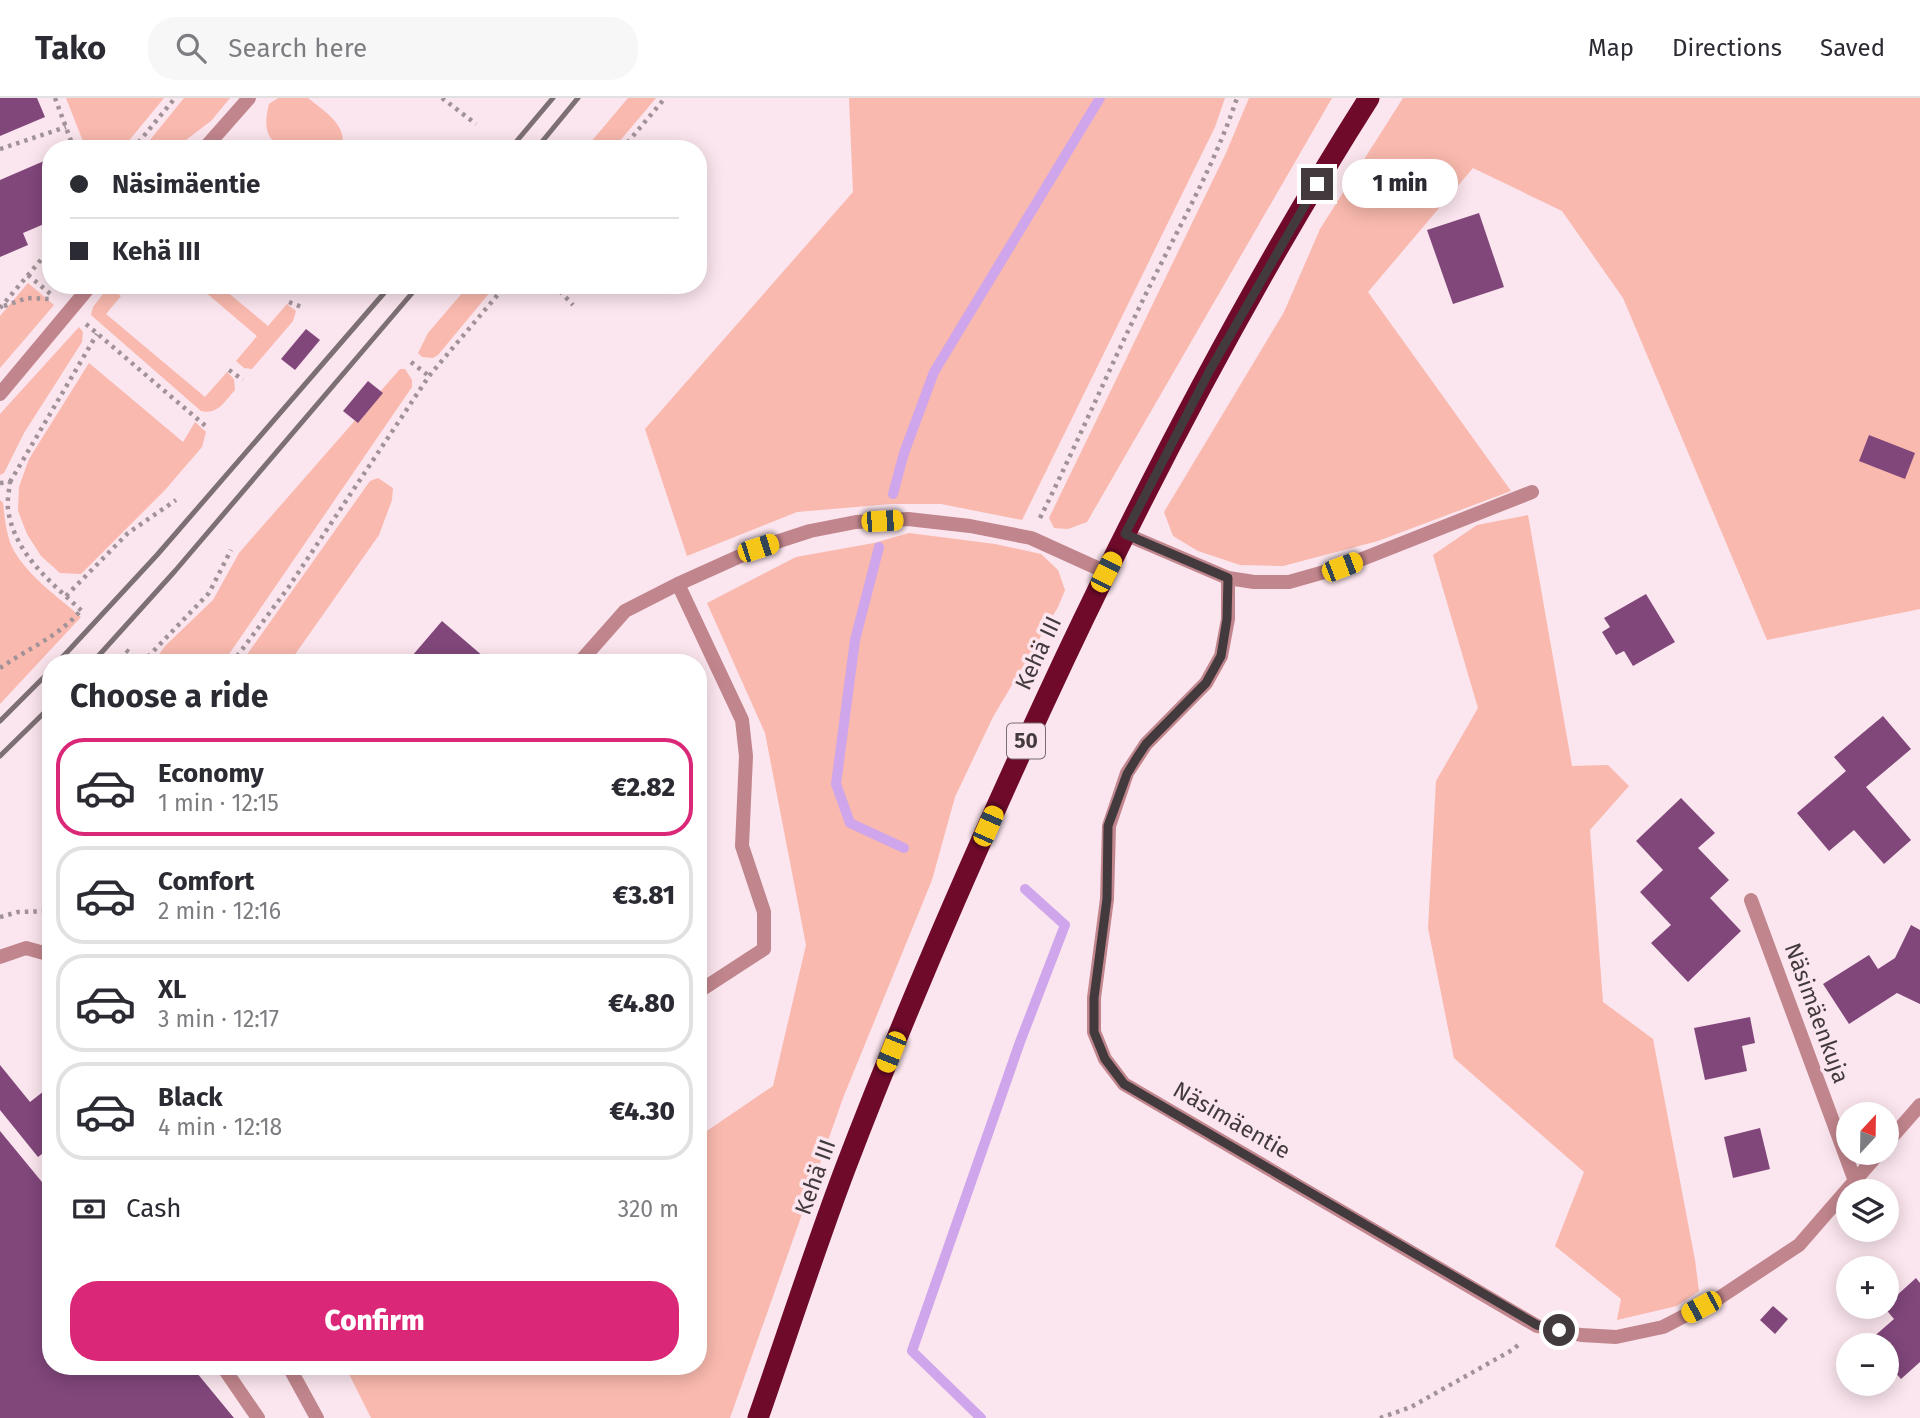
<!DOCTYPE html>
<meta charset="utf-8">
<style>
:root{--surface:#fff;--page:#f7f7f7;--text:#2b2b33;--muted:#7c7c81;--line:#e1e1e2;--accent:#db2777}
body{margin:0;font-family:"Fira Sans",sans-serif;background:var(--page);color:var(--text);height:100vh;display:flex;flex-direction:column;font-size:26px;white-space:nowrap}
*{box-sizing:border-box;margin:0}
p{font-size:23px;color:var(--muted)}
.icon{flex:none;width:38px;height:38px;fill:none;stroke:currentColor;stroke-width:2;stroke-linecap:round;stroke-linejoin:round}
.map{position:relative;flex:1;overflow:hidden}
.panel{position:absolute;left:42px;top:556px;width:665px;height:721px;display:flex;flex-direction:column;background:var(--surface);border-radius:28px;box-shadow:0 4px 18px #0003}
.panel>*{flex:none}
.hud{position:absolute;left:42px;top:42px;width:665px;height:154px;border-radius:28px;box-shadow:0 4px 18px #0003;display:grid;align-content:center;height:154px;padding:0 28px;background:var(--surface)}
.needle{width:46px;rotate:22deg}
.buttons{position:absolute;left:1836px;top:1004px;display:grid;gap:14px}
.buttons a{display:grid;place-items:center;width:63px;height:63px;border-radius:50%;background:var(--surface);box-shadow:0 4px 18px #0003;font-size:35px}
.end{position:absolute;width:32px;height:32px;margin:-16px;border:9px solid #423a3d;background:#fff;box-shadow:0 0 0 4px #fff}
.from{border-radius:50%}
.bubble{position:absolute;height:49px;border-radius:24px;background:var(--surface);box-shadow:0 4px 18px #0003;font-size:23px;font-weight:800;line-height:49px;text-align:center}
.car{position:absolute;width:21px;height:42px;margin:-21px -10px;border-radius:9px;box-shadow:0 0 5px 2px #0007;background:linear-gradient(#f5c518 24%,#345 0 40%,#f5c518 0 76%,#345 0 86%,#f5c518 0)}
.hud b{display:flex;align-items:center;gap:24px;height:66px;font-size:26px}
.hud b+b{border-top:2px solid var(--line)}
.hud i{width:18px;height:18px;background:var(--text)}
ul{padding:0;list-style:none}
li{display:flex;align-items:center;gap:21px;height:98px;margin:0 14px 10px;padding:0 14px;border:4px solid var(--line);border-radius:28px}
li div{flex:1}
li b{display:block;font-size:26px}
li em{font-style:normal;font-weight:800}
li.on{border-color:var(--accent)}
li>.icon{width:63px;height:63px;stroke-width:1.5}
h2{padding:0 28px;font-size:32px;line-height:84px}
.pay{display:flex;align-items:center;gap:18px;height:77px;padding:0 28px;font-size:26px}
.pay p{margin-inline-start:auto}
.action{display:flex;gap:14px;margin-top:auto;padding:14px 28px}
.action a{flex:1;height:80px;border-radius:28px;background:var(--accent);color:#fff;font-size:28px;font-weight:800;line-height:80px;text-align:center}
header{display:flex;align-items:center;gap:42px;box-sizing:border-box;height:98px;padding:0 35px;background:var(--surface);border-bottom:2px solid var(--line)}
header strong{font-size:33px}
nav{display:flex;gap:38px;margin-inline-start:auto;font-size:24px}
.search{width:490px;height:63px;background:var(--page);display:flex;align-items:center;gap:18px;box-sizing:border-box;padding:0 24px;border-radius:28px;color:var(--muted);font-size:26px}
.map>svg:first-child{display:block}
.green{fill:#f9b9ae}
.lines{fill:none;stroke-linecap:round;stroke-linejoin:round}
.stream{stroke:#cfa5eb;stroke-width:10}
.building{fill:#81477b}
.path{stroke:#a19298;stroke-width:4.5;stroke-dasharray:3.5 5;stroke-linecap:butt}
.lane{stroke:#c1858d;stroke-width:14}
.street{stroke:#c1858d;stroke-width:14}
.highway{stroke:#700a2b;stroke-width:21}
.rail{stroke:#7d7075;stroke-width:5}
.route{stroke:#423a3d;stroke-width:9}
.labels{text-anchor:middle;dominant-baseline:central;stroke-width:7;stroke-linejoin:round;paint-order:stroke}
.shield{fill:#fbe5ee;stroke:#7a6d72;stroke-width:2}
.shield-label{font-size:21px;font-weight:bold;fill:#423a3d}
.street-label{font-size:23px;fill:#423a3d;stroke:#fbe5ee}
</style>
<header>
<strong>Tako</strong>
<div class="search"><svg class="icon" aria-label="search" viewBox="0 0 24 24"><circle cx="10" cy="10" r="6"/><path d="M15 15l6 6"/></svg>Search here</div>
<nav><a>Map</a><a>Directions</a><a>Saved</a></nav>
</header>
<div class="map">
<svg width="1920" height="1320" viewBox="0 0 1920 1320">
<rect width="100%" height="100%" fill="#fbe5ee"/>
<g class="green">
<path d="M 66,0 L 164,0 L 122,51 L 86,51 Z"/>
<path d="M 184,0 L 230,0 L 211,23 L 174,51 L 150,51 L 146,47 Z"/>
<path d="M 278,0 L 308,0 C 325,14 348,27 342,51 C 304,51 254,62 269,6 Z"/>
<path d="M 628,0 L 656,0 L 613,51 L 585,51 Z"/>
<path d="M 849,0 L 1225,0 L 1215,29 L 1022,422 L 941,406 L 891,406 L 797,414 L 687,458 L 645,331 L 853,94 Z"/>
<path d="M 1249,0 L 1332,0 L 1087,424 L 1068,431 L 1054,430 L 1049,420 L 1226,55 Z"/>
<path d="M 1403,0 L 1920,0 L 1920,511 L 1767,542 L 1623,200 L 1562,113 L 1473,70 L 1368,194 L 1511,393 L 1378,443 L 1283,468 L 1240,467 L 1198,453 L 1173,438 L 1164,414 L 1284,214 L 1320,131 Z"/>
<path d="M 28,185 L 54,207 L 0,270 L 0,218 Z"/>
<path d="M 197,187 L 219,187 L 268,228 L 287,206 L 296,213 L 293,223 L 252,271 L 244,270 L 236,263 L 257,238 Z"/>
<path d="M 469,187 L 496,187 L 438,257 L 433,260 L 422,259 L 418,255 L 428,235 Z"/>
<path d="M 115,194 L 121,198 L 106,216 L 205,299 L 227,274 L 234,281 L 235,292 C 225,303 218,317 201,313 L 91,217 L 93,209 L 103,196 Z"/>
<path d="M 79,229 L 83,234 L 82,244 L 24,335 L 4,375 L 0,377 L 0,316 Z"/>
<path d="M 89,265 L 183,344 L 195,324 L 206,334 L 202,349 L 165,392 L 81,476 L 60,475 L 41,458 L 27,436 L 18,413 L 19,389 L 29,361 Z"/>
<path d="M 400,271 L 405,271 L 412,282 L 412,289 L 223,565 L 159,565 L 155,562 L 165,548 L 213,502 L 239,455 Z"/>
<path d="M 378,380 L 393,390 L 392,402 L 379,437 L 289,565 L 241,565 L 370,383 Z"/>
<path d="M 0,402 L 3,405 C 5,421 6,438 14,453 C 29,479 59,500 81,519 L 0,606 Z"/>
<path d="M 1528,417 L 1572,668 L 1608,667 L 1629,688 L 1590,732 L 1603,904 L 1653,941 L 1695,1162 L 1699,1193 L 1677,1208 L 1617,1222 L 1621,1201 L 1555,1148 L 1584,1074 L 1454,960 L 1428,830 L 1436,683 L 1478,610 L 1433,457 L 1477,427 Z"/>
<path d="M 909,435 L 995,446 L 1041,456 L 1058,472 L 1065,492 L 1058,509 L 993,619 L 955,699 L 932,782 L 843,1000 L 730,1320 L 371,1320 L 348,1274 L 356,1269 L 698,1269 L 698,1039 L 773,988 L 806,847 L 765,635 L 707,505 L 796,459 L 874,445 Z"/>
</g>
<g class="lines">
<g class="stream">
<path d="M 893,396 L 904,355 L 934,274 L 1100,0"/>
<path d="M 879,449 L 855,542 L 836,686 L 850,725 L 904,750"/>
<path d="M 981,1320 L 912,1253 L 1020,944 L 1065,827 L 1025,791"/>
</g>
</g>
<g class="building">
<path d="M 0,0 L 37,0 L 45,19 L 0,38 Z"/>
<path d="M 44,63 L 51,80 L 51,123 L 23,135 L 28,147 L 0,159 L 0,82 Z"/>
<path d="M 1479,115 L 1504,189 L 1453,206 L 1427,132 Z"/>
<path d="M 306,231 L 320,242 L 295,272 L 281,261 Z"/>
<path d="M 368,283 L 383,295 L 358,325 L 343,313 Z"/>
<path d="M 1869,337 L 1915,355 L 1905,381 L 1859,363 Z"/>
<path d="M 1646,496 L 1675,544 L 1633,568 L 1624,553 L 1616,557 L 1602,534 L 1610,529 L 1604,520 Z"/>
<path d="M 442,523 L 491,565 L 406,565 Z"/>
<path d="M 1883,618 L 1911,651 L 1866,689 L 1911,742 L 1884,766 L 1854,732 L 1829,753 L 1797,715 L 1846,673 L 1834,659 Z"/>
<path d="M 1681,700 L 1715,735 L 1698,750 L 1729,782 L 1710,800 L 1741,833 L 1688,884 L 1651,845 L 1671,827 L 1640,794 L 1663,772 L 1636,743 Z"/>
<path d="M 1911,827 L 1920,832 L 1920,906 L 1897,895 L 1849,926 L 1823,886 L 1869,857 L 1878,871 L 1895,860 Z"/>
<path d="M 1750,919 L 1755,945 L 1742,948 L 1747,973 L 1705,982 L 1694,930 Z"/>
<path d="M 0,967 L 30,1004 L 49,989 L 51,991 L 51,1049 L 38,1059 L 0,1012 Z"/>
<path d="M 1760,1030 L 1770,1071 L 1733,1080 L 1724,1039 Z"/>
<path d="M 0,1033 L 51,1095 L 51,1269 L 192,1269 L 234,1320 L 0,1320 Z"/>
<path d="M 1916,1180 L 1920,1185 L 1920,1264 L 1901,1281 L 1893,1272 L 1886,1277 L 1886,1248 L 1863,1248 L 1894,1221 L 1884,1209 Z"/>
<path d="M 1773,1208 L 1788,1221 L 1775,1236 L 1760,1222 Z"/>
</g>
<g class="lines">
<g class="path">
<path d="M 55,0 L 74,51"/>
<path d="M 442,0 L 476,26"/>
<path d="M 0,51 L 66,29"/>
<path d="M 133,51 L 175,0"/>
<path d="M 622,51 L 665,0"/>
<path d="M 28,177 L 53,198"/>
<path d="M 554,187 L 573,207"/>
<path d="M 289,204 L 304,210"/>
<path d="M 4,208 L 27,200 L 49,201"/>
<path d="M 0,210 L 51,150"/>
<path d="M 86,226 L 208,330"/>
<path d="M 411,264 L 429,278"/>
<path d="M 229,272 L 243,282"/>
<path d="M 10,384 L 97,236"/>
<path d="M 0,385 L 10,384 C 9,393 7,403 8,411 C 14,456 52,485 83,514"/>
<path d="M 1040,420 C 1075,350 1106,278 1140,208 C 1173,139 1213,72 1237,0"/>
<path d="M 66,498 L 128,435 L 176,402"/>
<path d="M 126,552 L 141,565"/>
<path d="M 142,565 L 209,495 L 231,452"/>
<path d="M 232,565 L 288,490 L 429,278 L 506,187"/>
<path d="M 0,570 C 27,551 60,538 81,512"/>
<path d="M 0,819 L 18,814 L 51,813"/>
<path d="M 1380,1320 L 1411,1309 L 1514,1251 L 1521,1244"/>
</g>
<g class="lane">
<path d="M 678,486 L 742,622 L 746,658 L 742,748 L 764,814 L 764,851 L 698,894"/>
<path d="M 579,565 L 625,513 L 678,486 L 758,450 L 810,433 L 856,424 L 908,421 L 970,428 L 1031,440 L 1106,474"/>
<path d="M 0,859 L 26,850 L 51,857"/>
<path d="M 223,1269 L 258,1320"/>
</g>
<g class="street">
<path d="M 204,51 L 249,0"/>
<path d="M 0,296 L 91,187"/>
<path d="M 1125,436 L 1228,480 L 1254,484 L 1289,484 L 1342,469 L 1532,394"/>
<path d="M 1228,480 L 1228,521 L 1221,558 L 1206,585 L 1146,646 L 1127,675 L 1109,728 L 1107,801 L 1094,900 L 1094,934 L 1105,961 L 1124,986 L 1537,1228 L 1581,1237 L 1616,1239 L 1663,1229 L 1719,1200 L 1799,1147 L 1879,1055"/>
<path d="M 1751,802 L 1855,1083"/>
<path d="M 1886,1046 L 1920,1007"/>
<path d="M 289,1269 L 317,1320"/>
</g>
<path class="highway" d="M 758,1320 C 787,1237 814,1153 845,1071 C 911,898 986,728 1065,560 C 1156,368 1255,179 1369,0"/>
<g class="rail">
<path d="M 510,51 L 553,0"/>
<path d="M 536,51 L 578,0"/>
<path d="M 57,565 L 157,457 L 391,187"/>
<path d="M 92,565 L 175,473 L 419,187"/>
<path d="M 0,623 L 51,572"/>
<path d="M 0,658 L 51,608"/>
</g>
</g>
<g class="lines">
<path class="route" d="M 1317,86 L 1210,272 L 1125,436 L 1228,480 L 1227,521 L 1221,558 L 1206,585 L 1146,646 L 1136,661 L 1127,676 L 1108,728 L 1107,801 L 1094,900 L 1094,934 L 1105,961 L 1124,986 L 1537,1227 L 1559,1232"/>
</g>
<g class="labels">
<rect class="shield" x="1007" y="625.5" width="38" height="35" rx="5"/>
<g class="shield-label">
<text x="1026" y="643">50</text>
</g>
<g class="street-label">
<text transform="translate(1038 555) rotate(-65)">Kehä III</text>
<text transform="translate(1817 915) rotate(70)">Näsimäenkuja</text>
<text transform="translate(1232 1022) rotate(30)">Näsimäentie</text>
<text transform="translate(815 1079) rotate(-70)">Kehä III</text>
</g>
</g>
</svg>
<div class="buttons">
<a><svg class="needle" viewBox="-14 -14 28 28"><path d="M0-13l5 13h-10z" fill="#e53935"/><path d="M0 13l5-13h-10z" fill="#7c7c81"/></svg></a>
<a><svg class="icon" aria-label="layers" viewBox="0 0 24 24"><path d="M12 4l9 5-9 5-9-5zM3 14l9 5 9-5"/></svg></a>
<a>+</a>
<a>−</a>
</div>
<i class="end from" style="left:1559px;top:1232px"></i>
<i class="end" style="left:1317px;top:86px"></i>
<div class="bubble" style="left:1342px;top:61px;width:116px">1 min</div>
<i class="car" style="left:882px;top:423px;rotate:87deg"></i>
<i class="car" style="left:758px;top:450px;rotate:72deg"></i>
<i class="car" style="left:1342px;top:469px;rotate:69deg"></i>
<i class="car" style="left:1106px;top:474px;rotate:27deg"></i>
<i class="car" style="left:988px;top:728px;rotate:24deg"></i>
<i class="car" style="left:891px;top:954px;rotate:202deg"></i>
<i class="car" style="left:1701px;top:1209px;rotate:242deg"></i>
<div class="hud">
<b><i class="from"></i>Näsimäentie</b>
<b><i></i>Kehä III</b>
</div>
<section class="panel">
<h2>Choose a ride</h2>
<ul>
<li class="on"><svg class="icon" aria-label="car" viewBox="0 0 24 24"><path d="M5 17H2v-5l4-1 3-4h7l3 4 3 1v5h-3M9 17h6M6 11h13"/><circle cx="7" cy="17" r="2"/><circle cx="17" cy="17" r="2"/></svg><div><b>Economy</b><p>1 min · 12:15</p></div><em>€2.82</em></li>
<li><svg class="icon" aria-label="car" viewBox="0 0 24 24"><path d="M5 17H2v-5l4-1 3-4h7l3 4 3 1v5h-3M9 17h6M6 11h13"/><circle cx="7" cy="17" r="2"/><circle cx="17" cy="17" r="2"/></svg><div><b>Comfort</b><p>2 min · 12:16</p></div><em>€3.81</em></li>
<li><svg class="icon" aria-label="car" viewBox="0 0 24 24"><path d="M5 17H2v-5l4-1 3-4h7l3 4 3 1v5h-3M9 17h6M6 11h13"/><circle cx="7" cy="17" r="2"/><circle cx="17" cy="17" r="2"/></svg><div><b>XL</b><p>3 min · 12:17</p></div><em>€4.80</em></li>
<li><svg class="icon" aria-label="car" viewBox="0 0 24 24"><path d="M5 17H2v-5l4-1 3-4h7l3 4 3 1v5h-3M9 17h6M6 11h13"/><circle cx="7" cy="17" r="2"/><circle cx="17" cy="17" r="2"/></svg><div><b>Black</b><p>4 min · 12:18</p></div><em>€4.30</em></li>
</ul>
<div class="pay"><svg class="icon" aria-label="cash" viewBox="0 0 24 24"><path d="M3 7h18v10H3z"/><circle cx="12" cy="12" r="2"/></svg>Cash<p>320 m</p></div>
<div class="action"><a>Confirm</a></div>
</section>
</div>
